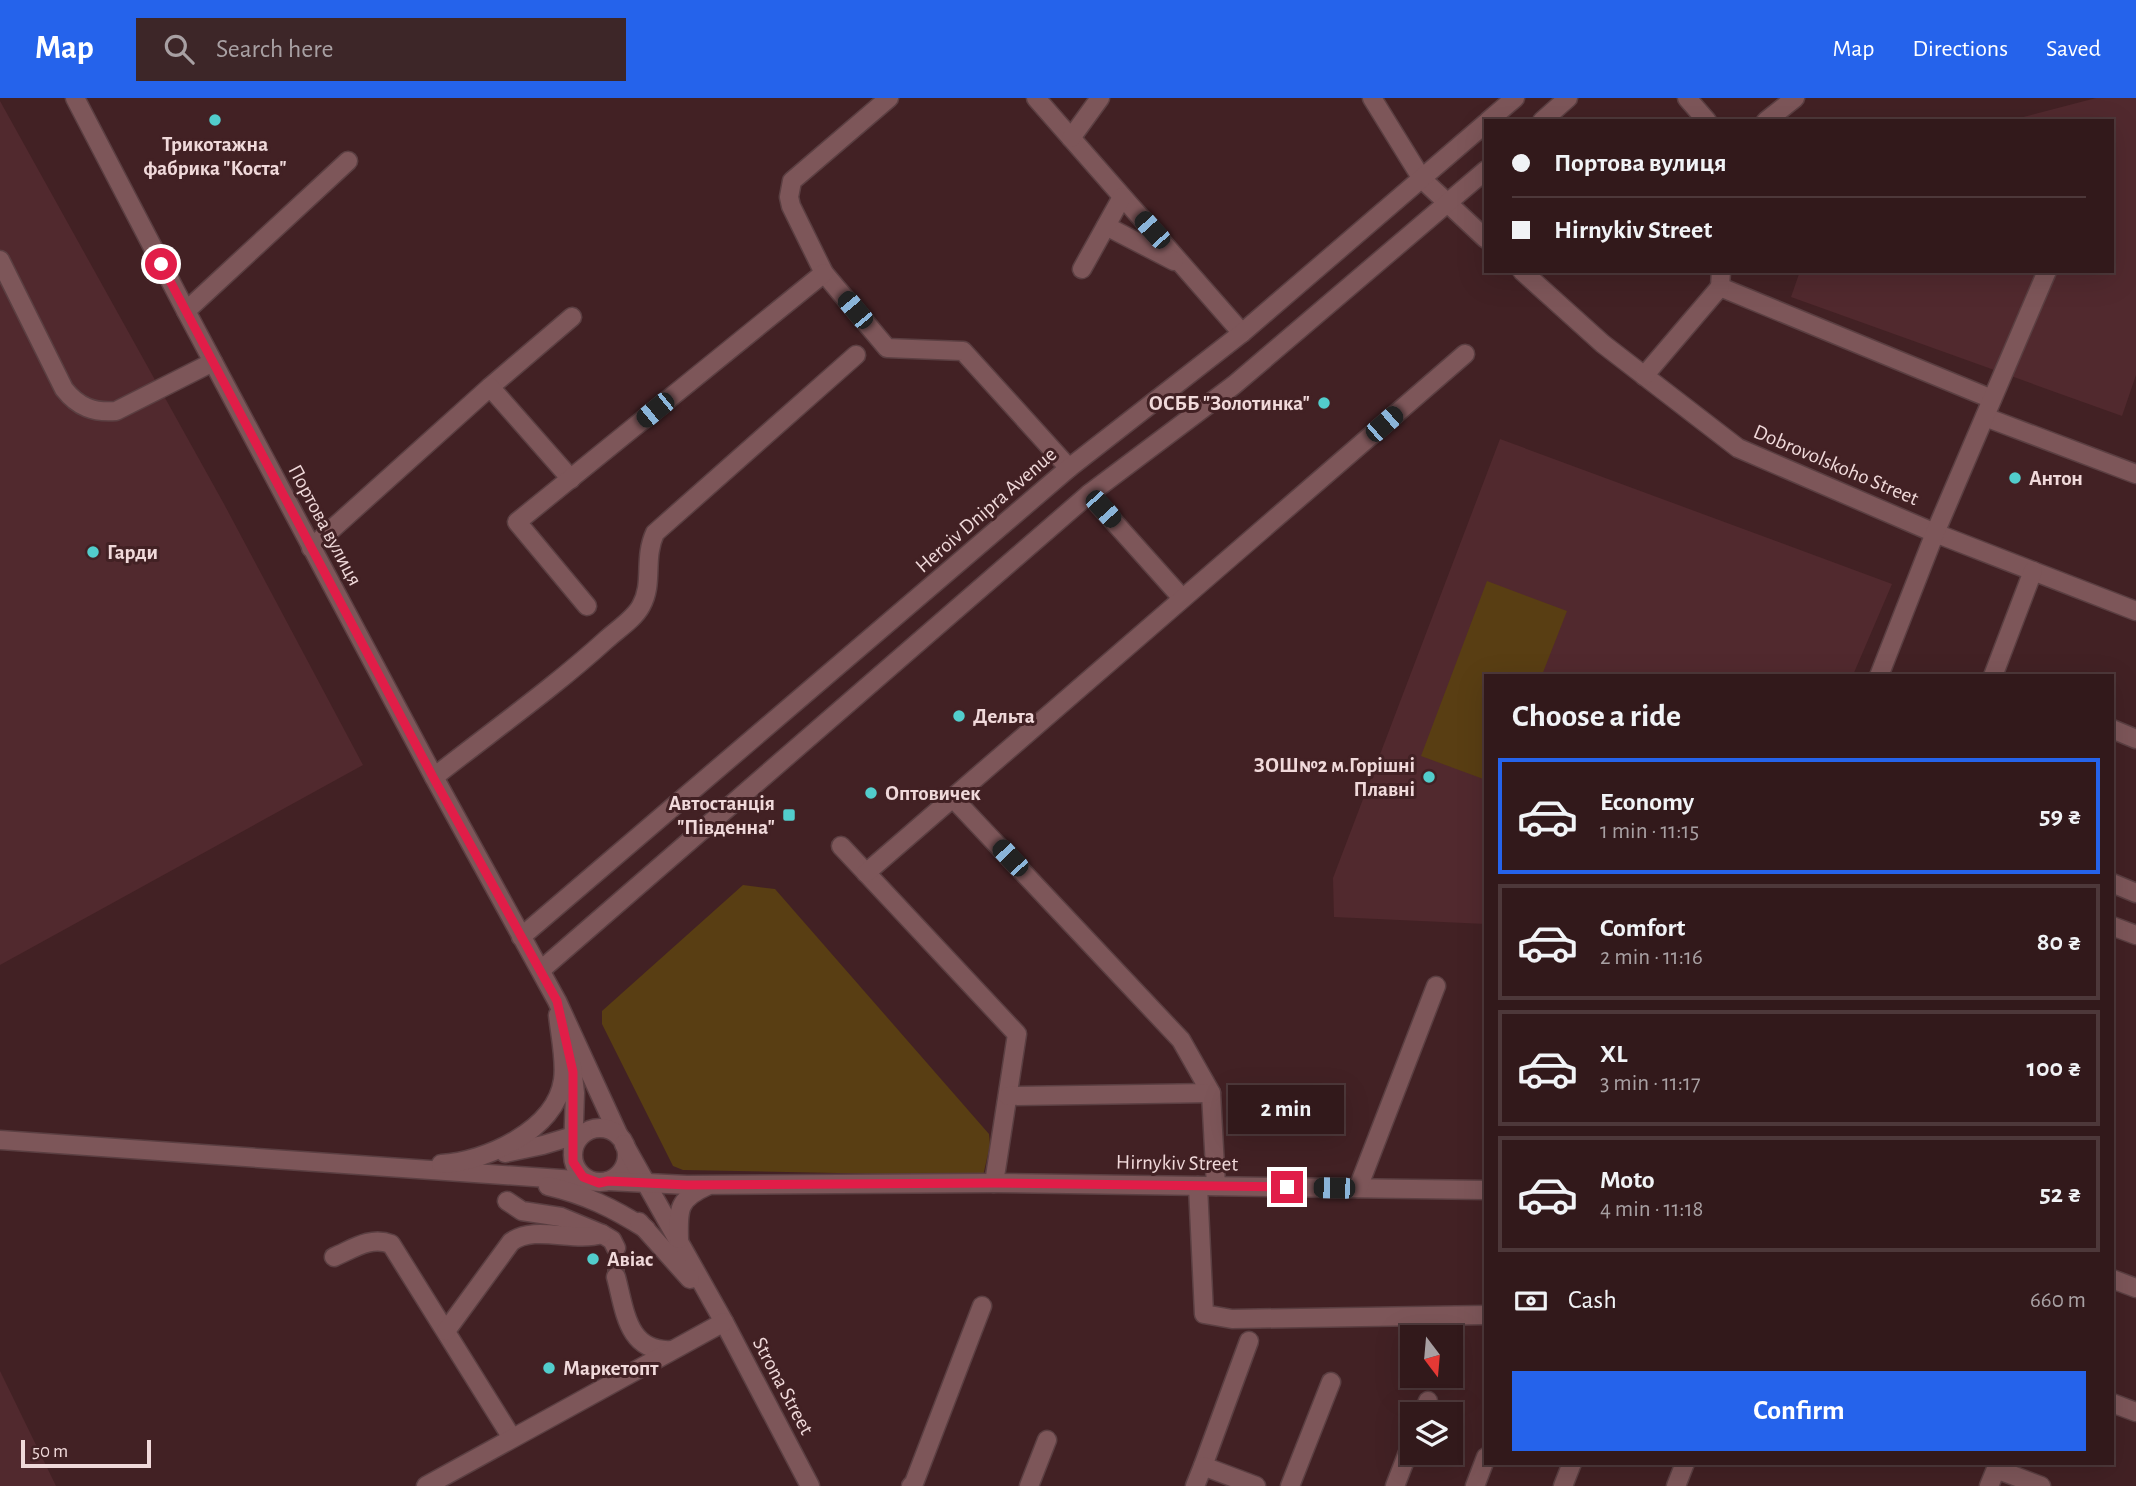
<!DOCTYPE html>
<meta charset="utf-8">
<style>
:root{--surface:#32191b;--page:#3d2628;--text:#f1f3f6;--muted:#a8a0a3;--line:#4d383a;--accent:#2563eb}
body{margin:0;font-family:"Alegreya Sans",sans-serif;background:var(--page);color:var(--text);height:100vh;display:flex;flex-direction:column;font-size:26px;white-space:nowrap}
*{box-sizing:border-box;margin:0}
p{font-size:23px;color:var(--muted)}
.icon{flex:none;width:38px;height:38px;fill:none;stroke:currentColor;stroke-width:2;stroke-linecap:round;stroke-linejoin:round}
.map{position:relative;flex:1;overflow:hidden}
.side{position:absolute;left:1484px;top:576px;width:630px;height:791px;display:flex;flex-direction:column;background:var(--surface);border-radius:0px;box-shadow:0 7px 28px #0002,0 0 0 2px var(--line)}
.side>*{flex:none}
.hud{position:absolute;left:1484px;top:21px;width:630px;height:154px;border-radius:0px;box-shadow:0 7px 28px #0002,0 0 0 2px var(--line);display:grid;align-content:center;height:154px;padding:0 28px;background:var(--surface)}
.needle{width:46px;rotate:164deg}
.tools{position:absolute;left:1400px;top:1227px;display:grid;gap:14px}
.tools a{display:grid;place-items:center;width:63px;height:63px;border-radius:0px;background:var(--surface);box-shadow:0 7px 28px #0002,0 0 0 2px var(--line);font-size:35px}
.scale{position:absolute;left:21px;bottom:18px;width:130px;box-sizing:border-box;padding-left:7px;border:4px solid #f0d9da;border-top:0;font-size:19px;line-height:24px;white-space:nowrap;color:#f0d9da;-webkit-text-stroke:5px #422124;paint-order:stroke}
.end{position:absolute;width:32px;height:32px;margin:-16px;border:9px solid #e11d48;background:#fff;box-shadow:0 0 0 4px #fff}
.from{border-radius:50%}
.bubble{position:absolute;height:49px;border-radius:0px;background:var(--surface);box-shadow:0 7px 28px #0002,0 0 0 2px var(--line);font-size:23px;font-weight:600;line-height:49px;text-align:center}
.car{position:absolute;width:21px;height:42px;margin:-21px -10px;border-radius:9px;box-shadow:0 0 5px 2px #0007;background:linear-gradient(#222 24%,#8ab4d8 0 40%,#222 0 76%,#8ab4d8 0 86%,#222 0)}
.hud b{display:flex;align-items:center;gap:24px;height:66px;font-size:26px}
.hud b+b{border-top:2px solid var(--line)}
.hud i{width:18px;height:18px;background:var(--text)}
ul{padding:0;list-style:none}
li{display:flex;align-items:center;gap:21px;height:116px;margin:0 14px 10px;padding:0 14px;border:4px solid var(--line);border-radius:0px}
li div{flex:1}
li b{display:block;font-size:26px}
li em{font-style:normal;font-weight:600}
li.selected{border-color:var(--accent)}
li>.icon{width:63px;height:63px;stroke-width:1.5}
h2{padding:0 28px;font-size:32px;line-height:84px}
.pay{display:flex;align-items:center;gap:18px;height:77px;padding:0 28px;font-size:26px}
.pay p{margin-inline-start:auto}
.primary-button{display:flex;gap:14px;margin-top:auto;padding:14px 28px}
.primary-button a{flex:1;height:80px;border-radius:0px;background:var(--accent);color:#fff;font-size:28px;font-weight:600;line-height:80px;text-align:center}
header{display:flex;align-items:center;gap:42px;box-sizing:border-box;height:98px;padding:0 35px;background:var(--accent);color:#fff}
header strong{font-size:33px}
nav{display:flex;gap:38px;margin-inline-start:auto;font-size:24px}
.search{width:490px;height:63px;background:var(--page);display:flex;align-items:center;gap:18px;box-sizing:border-box;padding:0 24px;border-radius:0px;color:var(--muted);font-size:26px}
.map>svg:first-child{display:block}
.built{fill:#51292e}
.green{fill:#593e13}
.lines{fill:none;stroke-linecap:round;stroke-linejoin:round}
.minor-tunnel{stroke:#5c3d3f;stroke-width:18;stroke-dasharray:18 9;stroke-linecap:butt}
.minor-casing{stroke:#5b3f42;stroke-width:21}
.minor{stroke:#7d5659;stroke-width:18}
.route{stroke:#e11d48;stroke-width:9}
.poi-dot{fill:#52cdcc;stroke:#422124;stroke-width:2.5}
.labels{text-anchor:middle;dominant-baseline:central;stroke-width:6;stroke-linejoin:round;paint-order:stroke}
.poi-label{font-size:21px;font-weight:bold;fill:#f0d9da;stroke:#422124;text-anchor:start}
.street-label{font-size:21px;fill:#f0d9da;stroke:#422124}
</style>
<header>
<strong>Map</strong>
<div class="search"><svg class="icon" aria-label="search" viewBox="0 0 24 24"><circle cx="10" cy="10" r="6"/><path d="M15 15l6 6"/></svg>Search here</div>
<nav><a>Map</a><a>Directions</a><a>Saved</a></nav>
</header>
<div class="map">
<svg width="2136" height="1388" viewBox="0 0 2136 1388">
<rect width="100%" height="100%" fill="#422124"/>
<g class="built">
<path d="M 2096,0 L 2136,0 L 2136,277 L 2122,318 L 1791,199 L 1800,173 L 2112,173 L 2112,23 L 2008,23 Z"/>
<path d="M 0,3 L 224,406 L 363,667 L 0,867 Z"/>
<path d="M 1500,341 L 1892,486 L 1853,577 L 1486,578 L 1486,826 L 1334,819 L 1333,780 Z"/>
<path d="M 0,1273 L 56,1388 L 0,1388 Z"/>
</g>
<g class="green">
<path d="M 1487,483 L 1567,513 L 1542,577 L 1486,578 L 1486,682 L 1421,658 Z"/>
<path d="M 743,787 L 775,791 L 989,1036 L 990,1047 L 983,1078 L 683,1072 L 673,1068 L 602,926 L 602,913 Z"/>
</g>
<g class="lines">
<path class="minor-tunnel" d="M 616,1179 L 616,1150"/>
<g class="minor-casing">
<g id="minor">
<path d="M 75,0 L 186,213 L 434,679 L 557,903 L 619,1038"/>
<path d="M 889,0 L 792,83 L 789,99 L 791,108 L 824,175 L 887,250 L 963,253 L 1069,370"/>
<path d="M 1036,0 L 1242,235"/>
<path d="M 1372,0 L 1422,81 L 1486,141"/>
<path d="M 1687,0 L 1707,23"/>
<path d="M 1488,23 L 1515,0"/>
<path d="M 1542,23 L 1568,0"/>
<path d="M 1766,23 L 1795,0"/>
<path d="M 1071,40 L 1100,0"/>
<path d="M 1106,128 L 1174,163"/>
<path d="M 0,162 L 64,291 C 78,309 94,315 116,313 L 213,264"/>
<path d="M 1082,171 L 1122,99"/>
<path d="M 1522,173 L 1603,246 L 1738,350 L 1935,435 L 2136,513"/>
<path d="M 1721,173 L 1720,189 L 1992,301"/>
<path d="M 186,213 L 348,63"/>
<path d="M 1644,278 L 1720,189"/>
<path d="M 490,289 L 572,219"/>
<path d="M 1985,319 L 2136,376"/>
<path d="M 1089,396 L 1182,500"/>
<path d="M 311,450 L 490,289 L 571,381"/>
<path d="M 587,508 L 517,424 L 824,175"/>
<path d="M 1879,578 L 1935,435 L 2047,173"/>
<path d="M 1993,578 L 2033,473"/>
<path d="M 2112,631 L 2136,641"/>
<path d="M 434,679 C 491,634 552,591 607,541 C 618,531 634,521 641,508 C 654,485 643,461 655,435 L 856,257"/>
<path d="M 953,700 L 1181,942 L 1211,995 L 1216,1088"/>
<path d="M 841,748 L 1017,936 L 994,1085"/>
<path d="M 866,775 L 1465,256"/>
<path d="M 2112,785 L 2136,795"/>
<path d="M 2112,828 L 2136,837"/>
<path d="M 521,839 L 1069,370 L 1242,235 L 1486,25"/>
<path d="M 541,872 L 1089,396 L 1234,287 L 1486,72"/>
<path d="M 572,968 L 575,995 L 573,1052"/>
<path d="M 1008,998 L 1211,995"/>
<circle cx="600" cy="1057" r="27"/>
<path d="M 0,1042 L 590,1083"/>
<path d="M 624,1046 L 724,1224 L 810,1388"/>
<path d="M 505,1055 L 543,1047 L 583,1035"/>
<path d="M 441,1066 C 485,1064 556,1032 563,982 C 566,963 560,937 558,917"/>
<path d="M 608,1083 L 687,1087 L 994,1085 L 1486,1092"/>
<path d="M 548,1088 C 586,1097 613,1110 646,1131"/>
<path d="M 1198,1088 L 1204,1216 L 1232,1221 L 1486,1217"/>
<path d="M 1358,1090 L 1436,888"/>
<path d="M 507,1103 L 522,1113 L 561,1119 L 602,1136 L 612,1142 L 616,1150"/>
<path d="M 639,1124 L 690,1181"/>
<path d="M 679,1141 C 678,1111 678,1101 707,1088"/>
<path d="M 334,1159 C 353,1151 370,1138 391,1146 L 512,1340"/>
<path d="M 616,1179 C 625,1212 627,1255 672,1252"/>
<path d="M 2112,1181 L 2136,1190"/>
<path d="M 446,1233 L 511,1144 C 535,1126 573,1145 602,1136"/>
<path d="M 2112,1305 L 2136,1314"/>
<path d="M 1423,1316 L 1428,1303"/>
<path d="M 1203,1368 L 1249,1243"/>
<path d="M 426,1388 L 724,1224"/>
<path d="M 911,1388 L 914,1385 L 982,1208"/>
<path d="M 1029,1388 L 1047,1342"/>
<path d="M 1195,1388 L 1203,1368 L 1256,1388"/>
<path d="M 1290,1388 L 1331,1284"/>
<path d="M 1395,1388 L 1412,1344"/>
<path d="M 1475,1388 L 1486,1359"/>
<path d="M 1563,1388 L 1572,1365"/>
<path d="M 1676,1388 L 1685,1365"/>
<path d="M 1989,1388 L 1996,1371 L 2041,1388"/>
</g>
</g>
<use href="#minor" class="minor"/>
</g>
<g class="lines">
<path class="route" d="M 161,166 L 433,679 L 557,903 L 573,974 L 573,1064 L 583,1079 L 599,1085 L 608,1083 L 687,1087 L 994,1085 L 1287,1089"/>
</g>
<g class="poi-dot">
<circle cx="215" cy="22" r="7"/>
<circle cx="1324" cy="305" r="7"/>
<circle cx="2015" cy="380" r="7"/>
<circle cx="93" cy="454" r="7"/>
<circle cx="959" cy="618" r="7"/>
<circle cx="1429" cy="679" r="7"/>
<circle cx="871" cy="695" r="7"/>
<rect x="782" y="710" width="14" height="14" rx="3.5"/>
<circle cx="593" cy="1161" r="7"/>
<circle cx="549" cy="1270" r="7"/>
</g>
<g class="labels">
<g class="poi-label">
<text x="215" y="46" text-anchor="middle">Трикотажна<tspan x="215" dy="24">фабрика "Коста"</tspan></text>
<text x="1310" y="305" text-anchor="end">ОСББ "Золотинка"</text>
<text x="2029" y="380">Антон</text>
<text x="107" y="454">Гарди</text>
<text x="973" y="618">Дельта</text>
<text x="1415" y="667" text-anchor="end">ЗОШ№2 м.Горішні<tspan x="1415" dy="24">Плавні</tspan></text>
<text x="885" y="695">Оптовичек</text>
<text x="775" y="705" text-anchor="end">Автостанція<tspan x="775" dy="24">"Південна"</tspan></text>
<text x="607" y="1161">Авіас</text>
<text x="563" y="1270">Маркетопт</text>
</g>
<g class="street-label">
<text transform="translate(1836 367) rotate(23)">Dobrovolskoho Street</text>
<text transform="translate(986 412) rotate(-41)">Heroiv Dnipra Avenue</text>
<text transform="translate(325 427) rotate(62)">Портова вулиця</text>
<text transform="translate(1177 1065) rotate(1)">Hirnykiv Street</text>
<text transform="translate(783 1288) rotate(62)">Strona Street</text>
</g>
</g>
</svg>
<div class="tools">
<a><svg class="needle" viewBox="-14 -14 28 28"><path d="M0-13l5 13h-10z" fill="#e53935"/><path d="M0 13l5-13h-10z" fill="#a8a0a3"/></svg></a>
<a><svg class="icon" aria-label="layers" viewBox="0 0 24 24"><path d="M12 4l9 5-9 5-9-5zM3 14l9 5 9-5"/></svg></a>
</div>
<div class="scale">50 m</div>
<i class="end from" style="left:161px;top:166px"></i>
<i class="end" style="left:1287px;top:1089px"></i>
<div class="bubble" style="left:1228px;top:987px;width:116px">2 min</div>
<i class="car" style="left:1152px;top:132px;rotate:318deg"></i>
<i class="car" style="left:855px;top:212px;rotate:320deg"></i>
<i class="car" style="left:655px;top:312px;rotate:231deg"></i>
<i class="car" style="left:1384px;top:326px;rotate:49deg"></i>
<i class="car" style="left:1103px;top:411px;rotate:138deg"></i>
<i class="car" style="left:1010px;top:760px;rotate:317deg"></i>
<i class="car" style="left:1334px;top:1090px;rotate:271deg"></i>
<div class="hud">
<b><i class="from"></i>Портова вулиця</b>
<b><i></i>Hirnykiv Street</b>
</div>
<section class="side">
<h2>Choose a ride</h2>
<ul>
<li class="selected"><svg class="icon" aria-label="car" viewBox="0 0 24 24"><path d="M5 17H2v-5l4-1 3-4h7l3 4 3 1v5h-3M9 17h6M6 11h13"/><circle cx="7" cy="17" r="2"/><circle cx="17" cy="17" r="2"/></svg><div><b>Economy</b><p>1 min · 11:15</p></div><em>59 ₴</em></li>
<li><svg class="icon" aria-label="car" viewBox="0 0 24 24"><path d="M5 17H2v-5l4-1 3-4h7l3 4 3 1v5h-3M9 17h6M6 11h13"/><circle cx="7" cy="17" r="2"/><circle cx="17" cy="17" r="2"/></svg><div><b>Comfort</b><p>2 min · 11:16</p></div><em>80 ₴</em></li>
<li><svg class="icon" aria-label="car" viewBox="0 0 24 24"><path d="M5 17H2v-5l4-1 3-4h7l3 4 3 1v5h-3M9 17h6M6 11h13"/><circle cx="7" cy="17" r="2"/><circle cx="17" cy="17" r="2"/></svg><div><b>XL</b><p>3 min · 11:17</p></div><em>100 ₴</em></li>
<li><svg class="icon" aria-label="car" viewBox="0 0 24 24"><path d="M5 17H2v-5l4-1 3-4h7l3 4 3 1v5h-3M9 17h6M6 11h13"/><circle cx="7" cy="17" r="2"/><circle cx="17" cy="17" r="2"/></svg><div><b>Moto</b><p>4 min · 11:18</p></div><em>52 ₴</em></li>
</ul>
<div class="pay"><svg class="icon" aria-label="cash" viewBox="0 0 24 24"><path d="M3 7h18v10H3z"/><circle cx="12" cy="12" r="2"/></svg>Cash<p>660 m</p></div>
<div class="primary-button"><a>Confirm</a></div>
</section>
</div>
